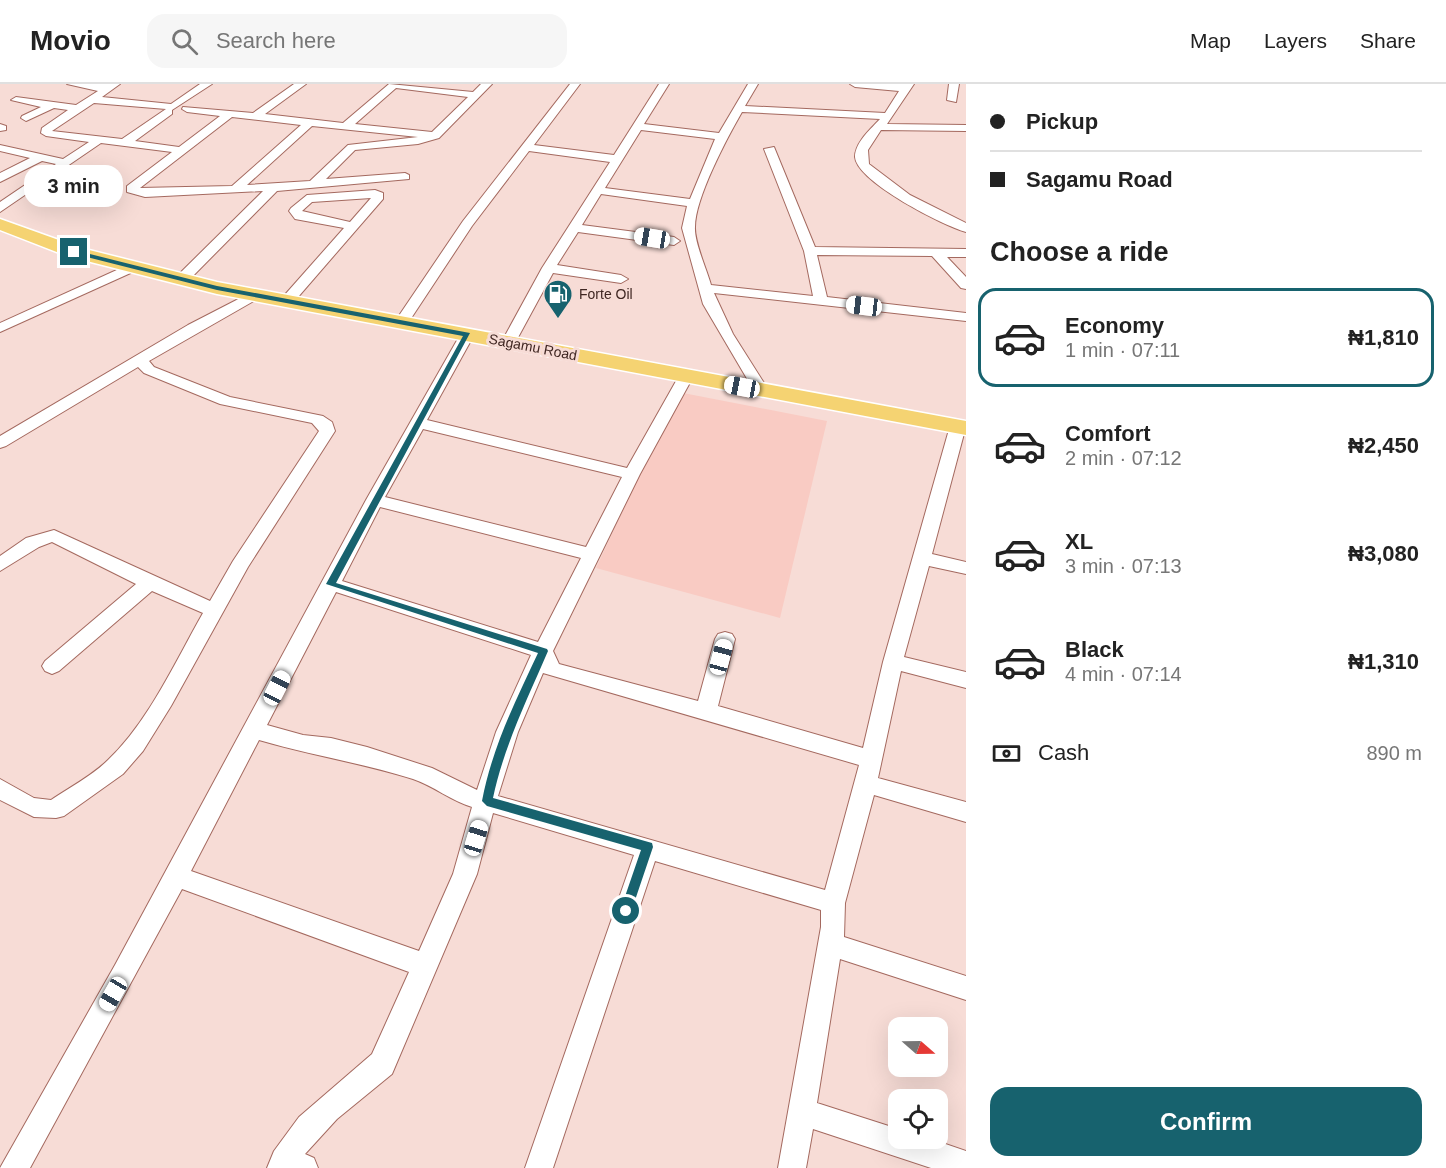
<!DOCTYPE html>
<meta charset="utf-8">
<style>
:root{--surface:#fff;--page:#f6f6f6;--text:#222;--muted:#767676;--line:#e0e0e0;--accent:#17626e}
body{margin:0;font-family:Arial,sans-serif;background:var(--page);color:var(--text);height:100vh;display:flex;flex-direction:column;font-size:22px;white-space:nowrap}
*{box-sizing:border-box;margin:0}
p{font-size:20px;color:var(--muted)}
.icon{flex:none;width:33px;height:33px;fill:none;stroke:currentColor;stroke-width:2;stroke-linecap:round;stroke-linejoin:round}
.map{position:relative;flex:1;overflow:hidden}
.drawer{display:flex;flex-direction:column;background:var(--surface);width:480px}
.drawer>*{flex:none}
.guide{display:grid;align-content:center;height:132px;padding:0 24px;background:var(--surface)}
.needle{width:39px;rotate:110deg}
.buttons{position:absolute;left:888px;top:933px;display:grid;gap:12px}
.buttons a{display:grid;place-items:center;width:60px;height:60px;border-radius:12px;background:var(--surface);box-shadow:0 6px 24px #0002;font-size:30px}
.end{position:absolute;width:27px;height:27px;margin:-14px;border:8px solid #17626e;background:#fff;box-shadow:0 0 0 3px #fff}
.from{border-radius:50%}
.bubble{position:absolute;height:42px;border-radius:18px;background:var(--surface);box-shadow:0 6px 24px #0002;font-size:20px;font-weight:700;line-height:42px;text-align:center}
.car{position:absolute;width:18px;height:36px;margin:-18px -9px;border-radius:8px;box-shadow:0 0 4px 2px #0007;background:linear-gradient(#fff 24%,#345 0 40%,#fff 0 76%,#345 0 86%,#fff 0)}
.guide b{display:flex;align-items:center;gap:21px;height:57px;font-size:22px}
.guide b+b{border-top:2px solid var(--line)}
.guide i{width:15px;height:15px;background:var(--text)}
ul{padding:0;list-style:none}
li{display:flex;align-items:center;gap:18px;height:99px;margin:0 12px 9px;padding:0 12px;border:3px solid transparent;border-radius:18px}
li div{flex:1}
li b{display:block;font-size:22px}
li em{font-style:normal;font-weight:700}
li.selected{border-color:var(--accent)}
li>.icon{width:54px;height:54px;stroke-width:1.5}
h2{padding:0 24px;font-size:27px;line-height:72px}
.pay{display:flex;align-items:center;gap:15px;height:66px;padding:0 24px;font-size:22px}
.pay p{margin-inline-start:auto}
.action{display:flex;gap:12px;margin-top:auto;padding:12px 24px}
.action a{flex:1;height:69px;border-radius:18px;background:var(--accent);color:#fff;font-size:24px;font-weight:700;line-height:69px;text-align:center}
header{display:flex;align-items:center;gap:36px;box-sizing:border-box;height:84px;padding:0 30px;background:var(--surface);border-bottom:2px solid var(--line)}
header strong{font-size:28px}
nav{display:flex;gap:33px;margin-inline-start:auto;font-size:21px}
.search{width:420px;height:54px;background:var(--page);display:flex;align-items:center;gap:15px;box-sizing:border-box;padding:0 21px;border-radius:18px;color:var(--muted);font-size:22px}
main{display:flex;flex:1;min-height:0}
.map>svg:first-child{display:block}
.built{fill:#f9cbc3}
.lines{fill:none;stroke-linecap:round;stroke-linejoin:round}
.minor-casing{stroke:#a4695f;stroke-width:2}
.highway-casing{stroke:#fff;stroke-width:3}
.minor{fill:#fff;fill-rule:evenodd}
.highway{fill:#f5d372;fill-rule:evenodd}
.route{fill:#17626e}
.labels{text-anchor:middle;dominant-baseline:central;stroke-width:6;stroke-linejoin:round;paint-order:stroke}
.far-poi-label{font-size:14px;fill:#3f2622;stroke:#f7dcd6;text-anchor:start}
.far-street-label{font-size:14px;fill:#3f2622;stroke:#f7dcd6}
</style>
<header>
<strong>Movio</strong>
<div class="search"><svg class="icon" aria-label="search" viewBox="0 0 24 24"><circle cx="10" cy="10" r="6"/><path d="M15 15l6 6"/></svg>Search here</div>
<nav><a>Map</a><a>Layers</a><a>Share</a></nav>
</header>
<main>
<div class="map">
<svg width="966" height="1084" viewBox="0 0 966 1084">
<rect width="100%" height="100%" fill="#f7dcd6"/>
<path class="built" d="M 678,308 L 827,337 L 780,534 L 596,484 Z"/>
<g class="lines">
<g class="minor-casing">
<g id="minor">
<path d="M 67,0 L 120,0 L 102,13 L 171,20 L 200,0 L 212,0 L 172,26 L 172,30 L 135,57 L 179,63 L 220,32 L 187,28 L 182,25 L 183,23 L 253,29 L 294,0 L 306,0 L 265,30 L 343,39 L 389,0 L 473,8 L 481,0 L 492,0 L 439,54 L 418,60 L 355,66 L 326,95 L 405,89 L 409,91 L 409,95 L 277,107 L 186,199 L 181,200 L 174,196 L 176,193 L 263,107 L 145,113 L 127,108 L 127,102 L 172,68 L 101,59 L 0,128 L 0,118 L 56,80 L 42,77 L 0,98 L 0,89 L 30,74 L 0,67 L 0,61 L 63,75 L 89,58 L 46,52 L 41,49 L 42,44 L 68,26 L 54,24 L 26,37 L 21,34 L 22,32 L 41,23 L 11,16 L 16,13 L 76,21 L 98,7 ZM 396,4 L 468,13 L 432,48 L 355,40 ZM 94,19 L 166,25 L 122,55 L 52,47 ZM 232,33 L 301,41 L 232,102 L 140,104 ZM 312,42 L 418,53 L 348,61 L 310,97 L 247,101 Z"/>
<path d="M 570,0 L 580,0 L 534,61 L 614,71 L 659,0 L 669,0 L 644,40 L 719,49 L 748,0 L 758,0 L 745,22 L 885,29 L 899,7 L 855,3 L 850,0 L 914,0 L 887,40 L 966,41 L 966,47 L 881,46 L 868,66 L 869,80 L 910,111 L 966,139 L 966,148 C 944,142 857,98 855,73 C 855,58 872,44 880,35 L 742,28 C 727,54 695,114 695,143 C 694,158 707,186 711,201 L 813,212 L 804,167 L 764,65 L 774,63 L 815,163 L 966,165 L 966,173 L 947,173 L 966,193 L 966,205 L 961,204 L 932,172 L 817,171 L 827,213 L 966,229 L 966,237 L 714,209 L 733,250 L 769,307 L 761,312 L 756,310 L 703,220 L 682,144 L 687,122 L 601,110 L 582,141 L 674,153 L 680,157 L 674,161 L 578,148 L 557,181 L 621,191 L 628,195 L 621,199 L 553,189 L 515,259 L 508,263 L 503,262 L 501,259 L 542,184 L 610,78 L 529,67 L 472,142 L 406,242 L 396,242 L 394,239 L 463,137 ZM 641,46 L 715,55 L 690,115 L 605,104 Z"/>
<path d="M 949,0 L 959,0 L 956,18 L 947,16 Z"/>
<path d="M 0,40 L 6,42 L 6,46 L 0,47 Z"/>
<path d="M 375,106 L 383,109 L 383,115 L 292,220 L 282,220 L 282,214 L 344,144 L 295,135 L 289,127 L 291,124 L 307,111 ZM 371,114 L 350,138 L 302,127 L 312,118 Z"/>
<path d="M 130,180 L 137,184 L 135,187 L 0,248 L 0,239 Z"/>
<path d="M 254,207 L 259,208 L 259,214 L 149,277 L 154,283 L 230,313 L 323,332 L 332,338 L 335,347 L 248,483 L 171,622 L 143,667 L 123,690 L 64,732 L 56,734 L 34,733 L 0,716 L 0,695 L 34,714 L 51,716 C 70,703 92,692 108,676 C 149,637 175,578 203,529 L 152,507 L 59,587 L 52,590 L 45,587 L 42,582 L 45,577 L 136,500 L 52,458 L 39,463 L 0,487 L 0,472 L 26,454 L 54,446 L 210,517 L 233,477 L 319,347 L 312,339 L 220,320 L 144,289 L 138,283 L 6,362 L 0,364 L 0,352 L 188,241 Z"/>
<path d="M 467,247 L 474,251 L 427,336 L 627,384 L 680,290 L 685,288 L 693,293 L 640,390 L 553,567 L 559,580 L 698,617 L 715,555 L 718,550 L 725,548 L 732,550 L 735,555 L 718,622 L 863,664 L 883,578 L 950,342 L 958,337 L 966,342 L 932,470 L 966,478 L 966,490 L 929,482 L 904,573 L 966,588 L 966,604 L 901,587 L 878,694 L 966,718 L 966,738 L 874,711 L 845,819 L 844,853 L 966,892 L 966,916 L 840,875 L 817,1019 L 898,1045 L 898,1054 L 928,1054 L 966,1067 L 966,1084 L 931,1084 L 813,1045 L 806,1084 L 778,1084 L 821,843 L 821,826 L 655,777 L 553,1084 L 525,1084 L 634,771 L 493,729 L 477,790 L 392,990 L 337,1035 L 305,1070 L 314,1074 L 318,1084 L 267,1084 L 274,1067 L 299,1033 L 372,970 L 409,888 L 182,805 L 30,1084 L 0,1084 L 115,881 L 366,416 L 460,251 ZM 423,345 L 622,393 L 586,463 L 385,413 ZM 380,423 L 581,474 L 538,558 L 342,497 ZM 336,508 L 531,571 L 496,648 L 477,706 L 432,684 L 367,663 L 331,654 L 303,651 L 267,641 ZM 543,589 L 859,681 L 825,806 L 498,712 L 518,648 ZM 259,656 C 310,671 362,679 413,695 C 434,702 451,717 472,723 L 453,790 L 419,867 L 191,787 Z"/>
</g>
</g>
<g class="highway-casing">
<path id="highway" d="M 0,135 L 81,164 L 217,198 L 966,337 L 966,351 L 217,210 L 67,172 L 0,146 Z"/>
</g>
<use href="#minor" class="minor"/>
<use href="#highway" class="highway"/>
</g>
<path class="route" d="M 74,166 L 217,202 L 470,249 L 336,499 L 547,565 L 548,567 C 527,616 504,662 493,714 L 652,759 L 653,763 L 630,831 L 621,831 L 620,827 L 641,766 L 487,722 L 482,717 C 492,664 515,618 538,569 L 326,500 L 463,252 L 217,206 L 71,169 Z"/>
<defs>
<g id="fuel-pin" transform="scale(1.5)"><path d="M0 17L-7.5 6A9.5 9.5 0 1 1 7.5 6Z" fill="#17626e" stroke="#f7dcd6"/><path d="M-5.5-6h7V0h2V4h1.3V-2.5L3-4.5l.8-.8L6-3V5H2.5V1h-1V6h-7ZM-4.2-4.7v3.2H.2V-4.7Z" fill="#fff"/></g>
</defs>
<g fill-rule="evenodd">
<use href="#fuel-pin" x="558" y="210"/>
</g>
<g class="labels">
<g class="far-poi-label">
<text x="579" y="210">Forte Oil</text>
</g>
<g class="far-street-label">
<text transform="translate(533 263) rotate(11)">Sagamu Road</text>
</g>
</g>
</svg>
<div class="buttons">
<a><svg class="needle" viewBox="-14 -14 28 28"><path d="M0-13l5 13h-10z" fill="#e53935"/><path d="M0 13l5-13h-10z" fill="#767676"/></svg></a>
<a><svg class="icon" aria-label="locate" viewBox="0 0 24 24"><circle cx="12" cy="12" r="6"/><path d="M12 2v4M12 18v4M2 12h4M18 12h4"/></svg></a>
</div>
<i class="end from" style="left:626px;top:827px"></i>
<i class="end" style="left:74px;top:168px"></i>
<div class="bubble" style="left:24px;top:81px;width:99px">3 min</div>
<i class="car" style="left:652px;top:154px;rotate:279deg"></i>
<i class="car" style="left:864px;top:222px;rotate:277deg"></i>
<i class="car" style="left:742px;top:303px;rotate:281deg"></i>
<i class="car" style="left:721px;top:573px;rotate:15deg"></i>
<i class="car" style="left:277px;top:604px;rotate:27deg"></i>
<i class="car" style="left:476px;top:754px;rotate:17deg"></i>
<i class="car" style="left:113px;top:910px;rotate:210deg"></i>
</div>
<section class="drawer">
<div class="guide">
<b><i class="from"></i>Pickup</b>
<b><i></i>Sagamu Road</b>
</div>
<h2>Choose a ride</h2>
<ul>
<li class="selected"><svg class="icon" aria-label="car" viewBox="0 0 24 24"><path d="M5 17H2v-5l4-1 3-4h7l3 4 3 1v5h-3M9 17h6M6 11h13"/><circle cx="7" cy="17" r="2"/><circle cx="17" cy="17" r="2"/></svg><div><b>Economy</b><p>1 min · 07:11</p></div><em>₦1,810</em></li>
<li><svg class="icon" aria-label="car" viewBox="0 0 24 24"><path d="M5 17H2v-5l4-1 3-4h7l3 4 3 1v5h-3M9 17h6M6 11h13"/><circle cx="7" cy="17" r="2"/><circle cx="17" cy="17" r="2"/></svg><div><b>Comfort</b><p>2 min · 07:12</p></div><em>₦2,450</em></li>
<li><svg class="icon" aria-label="car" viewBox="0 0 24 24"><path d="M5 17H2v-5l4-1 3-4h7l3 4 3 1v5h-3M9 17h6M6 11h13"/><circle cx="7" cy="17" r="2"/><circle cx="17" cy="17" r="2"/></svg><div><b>XL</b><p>3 min · 07:13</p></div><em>₦3,080</em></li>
<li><svg class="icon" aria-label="car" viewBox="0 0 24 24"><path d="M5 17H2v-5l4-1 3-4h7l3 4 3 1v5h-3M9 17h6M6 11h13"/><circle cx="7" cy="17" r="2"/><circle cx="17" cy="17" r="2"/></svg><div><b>Black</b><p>4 min · 07:14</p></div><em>₦1,310</em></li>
</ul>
<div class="pay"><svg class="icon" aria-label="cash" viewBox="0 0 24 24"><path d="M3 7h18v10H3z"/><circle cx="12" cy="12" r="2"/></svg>Cash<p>890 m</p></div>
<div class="action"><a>Confirm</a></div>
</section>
</main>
